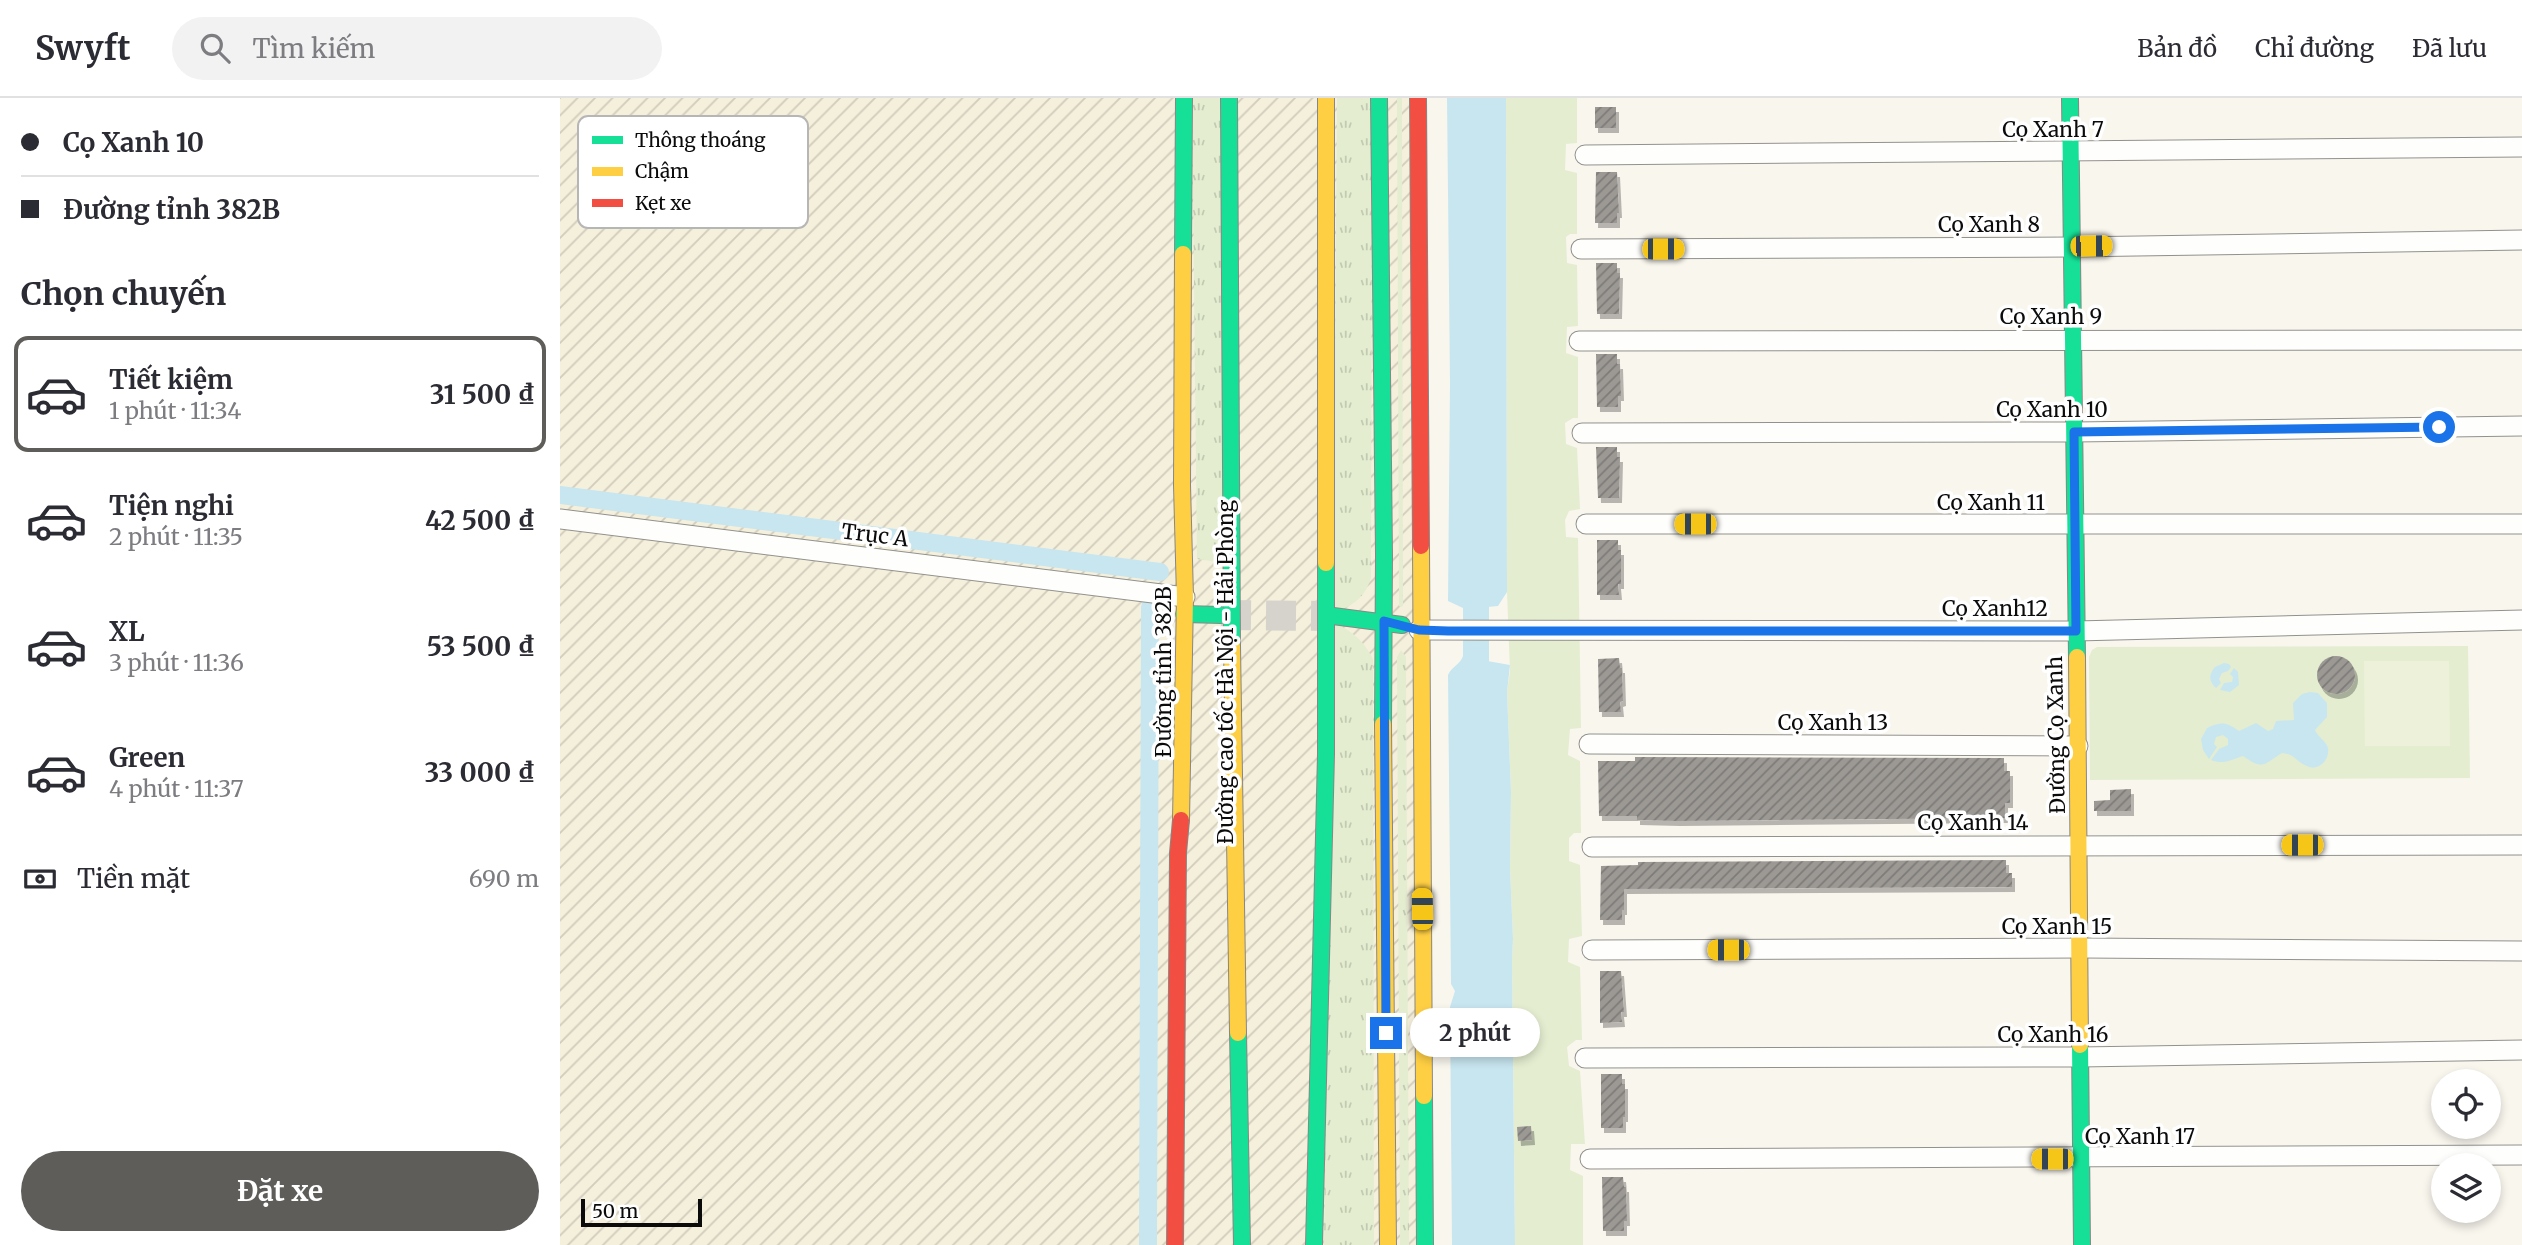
<!DOCTYPE html>
<html lang="vi">
<meta charset="utf-8">
<style>
:root{--surface:#fff;--page:#f2f2f3;--text:#2b2b33;--muted:#7c7c81;--line:#e1e1e2;--accent:#5e5d5a}
body{margin:0;font-family:Merriweather,serif;background:var(--page);color:var(--text);height:100vh;display:flex;flex-direction:column;font-size:26px;white-space:nowrap}
*{box-sizing:border-box;margin:0}
p{font-size:23px;color:var(--muted)}
.icon{flex:none;width:38px;height:38px;fill:none;stroke:currentColor;stroke-width:2;stroke-linecap:round;stroke-linejoin:round}
.map{position:relative;flex:1;overflow:hidden}
.sheet{display:flex;flex-direction:column;background:var(--surface);width:560px}
.sheet>*{flex:none}
.top-card{display:grid;align-content:center;height:154px;padding:0 21px;background:var(--surface)}
.controls{position:absolute;left:1871px;top:971px;display:grid;gap:14px}
.controls a{display:grid;place-items:center;width:70px;height:70px;border-radius:50%;background:var(--surface);box-shadow:0 4px 10px #0003;font-size:35px}
.scale{position:absolute;left:21px;bottom:18px;width:121px;box-sizing:border-box;padding-left:7px;border:4px solid #0b0b0b;border-top:0;font-size:19px;line-height:24px;white-space:nowrap;color:#0b0b0b;-webkit-text-stroke:5px #fff;paint-order:stroke}
.end{position:absolute;width:32px;height:32px;margin:-16px;border:9px solid #1a73e8;background:#fff;box-shadow:0 0 0 4px #fff}
.from{border-radius:50%}
.bubble{position:absolute;height:49px;border-radius:24px;background:var(--surface);box-shadow:0 4px 10px #0003;font-size:23px;font-weight:700;line-height:49px;text-align:center}
.car{position:absolute;width:21px;height:42px;margin:-21px -10px;border-radius:9px;box-shadow:0 0 5px 2px #0007;background:linear-gradient(#f5c518 24%,#345 0 40%,#f5c518 0 76%,#345 0 86%,#f5c518 0)}
.top-card b{display:flex;align-items:center;gap:24px;height:66px;font-size:26px}
.top-card b+b{border-top:2px solid var(--line)}
.top-card i{width:18px;height:18px;background:var(--text)}
ul{padding:0;list-style:none}
li{display:flex;align-items:center;gap:21px;height:116px;margin:0 14px 10px;padding:0 7px;border:4px solid transparent;border-radius:14px}
li div{flex:1}
li b{display:block;font-size:26px}
li em{font-style:normal;font-weight:700}
li.on{border-color:var(--accent)}
li>.icon{width:63px;height:63px;stroke-width:1.5}
h2{padding:0 21px;font-size:32px;line-height:84px}
.pay{display:flex;align-items:center;gap:18px;height:77px;padding:0 21px;font-size:26px}
.pay p{margin-inline-start:auto}
.button{display:flex;gap:14px;margin-top:auto;padding:14px 21px}
.button a{flex:1;height:80px;border-radius:42px;background:var(--accent);color:#fff;font-size:28px;font-weight:700;line-height:80px;text-align:center}
header{display:flex;align-items:center;gap:42px;box-sizing:border-box;height:98px;padding:0 35px;background:var(--surface);border-bottom:2px solid var(--line)}
header strong{font-size:33px}
nav{display:flex;gap:38px;margin-inline-start:auto;font-size:24px}
.search{width:490px;height:63px;background:var(--page);display:flex;align-items:center;gap:18px;box-sizing:border-box;padding:0 24px;border-radius:38px;color:var(--muted);font-size:26px}
main{display:flex;flex:1;min-height:0}
.map>svg:first-child{display:block}
.farmland{fill:url(#farmland-furrows)}
.grass{fill:url(#grass-tufts)}
.park{fill:#e4edd0}
.pitch{fill:#edf1d9}
.water{fill:#c8e6f0}
.lines{fill:none;stroke-linecap:round;stroke-linejoin:round}
.canal{stroke:#c8e6f0;stroke-width:18}
.building{fill:url(#building-hatch);filter:url(#shadow)}
.primary-tunnel{stroke:#d5d3cc;stroke-width:30;stroke-dasharray:30 15;stroke-linecap:butt}
.street-casing{stroke:#92918d;stroke-width:21}
.fast-casing{stroke:#898784;stroke-width:18}
.slow-casing{stroke:#898784;stroke-width:18}
.jam-casing{stroke:#898784;stroke-width:18}
.street{stroke:#fefefc;stroke-width:19}
.fast{stroke:#16e098;stroke-width:16}
.slow{stroke:#ffcf43;stroke-width:16}
.jam{stroke:#f24e42;stroke-width:16}
.route{stroke:#1a73e8;stroke-width:9}
.labels{text-anchor:middle;dominant-baseline:central;stroke-width:7;stroke-linejoin:round;paint-order:stroke}
.street-label{font-size:21px;fill:#0b0b0b;stroke:#fff}
.key{fill:#fff;stroke:#b6b6b6;stroke-width:2}
.key-label{font-size:19px;fill:#0b0b0b}
</style>
<header>
<strong>Swyft</strong>
<div class="search"><svg class="icon" aria-label="search" viewBox="0 0 24 24"><circle cx="10" cy="10" r="6"/><path d="M15 15l6 6"/></svg>Tìm kiếm</div>
<nav><a>Bản đồ</a><a>Chỉ đường</a><a>Đã lưu</a></nav>
</header>
<main>
<section class="sheet">
<div class="top-card">
<b><i class="from"></i>Cọ Xanh 10</b>
<b><i></i>Đường tỉnh 382B</b>
</div>
<h2>Chọn chuyến</h2>
<ul>
<li class="on"><svg class="icon" aria-label="car" viewBox="0 0 24 24"><path d="M5 17H2v-5l4-1 3-4h7l3 4 3 1v5h-3M9 17h6M6 11h13"/><circle cx="7" cy="17" r="2"/><circle cx="17" cy="17" r="2"/></svg><div><b>Tiết kiệm</b><p>1 phút · 11:34</p></div><em>31 500 ₫</em></li>
<li><svg class="icon" aria-label="car" viewBox="0 0 24 24"><path d="M5 17H2v-5l4-1 3-4h7l3 4 3 1v5h-3M9 17h6M6 11h13"/><circle cx="7" cy="17" r="2"/><circle cx="17" cy="17" r="2"/></svg><div><b>Tiện nghi</b><p>2 phút · 11:35</p></div><em>42 500 ₫</em></li>
<li><svg class="icon" aria-label="car" viewBox="0 0 24 24"><path d="M5 17H2v-5l4-1 3-4h7l3 4 3 1v5h-3M9 17h6M6 11h13"/><circle cx="7" cy="17" r="2"/><circle cx="17" cy="17" r="2"/></svg><div><b>XL</b><p>3 phút · 11:36</p></div><em>53 500 ₫</em></li>
<li><svg class="icon" aria-label="car" viewBox="0 0 24 24"><path d="M5 17H2v-5l4-1 3-4h7l3 4 3 1v5h-3M9 17h6M6 11h13"/><circle cx="7" cy="17" r="2"/><circle cx="17" cy="17" r="2"/></svg><div><b>Green</b><p>4 phút · 11:37</p></div><em>33 000 ₫</em></li>
</ul>
<div class="pay"><svg class="icon" aria-label="cash" viewBox="0 0 24 24"><path d="M3 7h18v10H3z"/><circle cx="12" cy="12" r="2"/></svg>Tiền mặt<p>690 m</p></div>
<div class="button"><a>Đặt xe</a></div>
</section>
<div class="map">
<svg width="1962" height="1147" viewBox="0 0 1962 1147">
<defs>
<pattern id="farmland-furrows" width="10" height="10" patternUnits="userSpaceOnUse" patternTransform="scale(1.75)"><rect width="10" height="10" fill="#f5f0dc"/><path d="M-1 1l2-2M0 10L10 0M9 11l2-2" fill="none" stroke="#d1ccbb"/></pattern>
<pattern id="grass-tufts" width="24" height="20" patternUnits="userSpaceOnUse" patternTransform="scale(1.75)"><rect width="24" height="20" fill="#e4edd0"/><path d="M3 7l-1-3M5 7V3M7 7l1-3M15 17l-1-3M17 17v-4M19 17l1-3" fill="none" stroke="#c2cab1"/></pattern>
<pattern id="building-hatch" width="6" height="6" patternUnits="userSpaceOnUse" patternTransform="scale(1.75)"><rect width="6" height="6" fill="#9c9995"/><path d="M-1 1l2-2M0 6l6-6M5 7l2-2" fill="none" stroke="#7d7b78"/></pattern>
<filter id="shadow"><feDropShadow dx="3" dy="5" stdDeviation="0" flood-color="#0004"/></filter>
</defs>
<rect width="100%" height="100%" fill="#f9f6ee"/>
<path class="farmland" d="M 0,0 L 858,0 L 859,1147 L 0,1147 Z"/>
<g class="grass">
<path d="M 632,0 L 664,0 L 664,465 L 637,461 Z"/>
<path d="M 777,0 L 812,0 L 811,479 C 806,499 792,509 773,514 Z"/>
<path d="M 837,0 L 842,0 L 843,508 L 841,509 L 839,508 Z"/>
<path d="M 773,524 C 792,533 803,542 813,561 L 814,1147 L 764,1147 Z"/>
<path d="M 841,552 L 846,559 L 849,1147 L 840,1147 L 837,559 Z"/>
</g>
<g class="park">
<path d="M 946,0 L 1017,0 L 1017,45 L 1006,46 L 1005,72 L 1017,75 L 1017,136 L 1010,136 L 1006,139 L 1007,165 L 1017,167 L 1018,228 L 1007,229 L 1006,255 L 1018,259 L 1018,320 L 1013,320 L 1005,325 L 1006,346 L 1017,350 L 1020,411 L 1009,413 L 1005,422 L 1006,439 L 1018,440 L 1021,630 L 1010,631 L 1008,657 L 1020,663 L 1021,735 L 1014,735 L 1009,740 L 1009,763 L 1020,767 L 1022,838 L 1009,841 L 1008,864 L 1020,869 L 1022,942 L 1016,942 L 1007,949 L 1009,968 L 1020,973 L 1025,1046 L 1011,1046 L 1010,1072 L 1023,1078 L 1023,1147 L 955,1147 L 955,1145 L 952,862 L 953,841 L 950,770 L 951,694 L 947,594 L 950,573 L 947,494 Z"/>
<path d="M 1908,548 L 1910,680 L 1530,682 L 1529,559 L 1532,552 L 1537,549 Z"/>
</g>
<path class="pitch" d="M 1804,563 L 1889,563 L 1890,648 L 1805,648 Z"/>
<g class="water">
<path d="M 887,0 L 946,0 L 947,494 L 938,508 L 917,510 L 916,561 L 950,567 L 947,594 L 951,694 L 950,770 L 953,841 L 952,862 L 955,1147 L 892,1147 L 890,909 L 895,893 L 891,886 L 888,577 C 892,568 900,567 903,558 L 903,510 L 888,503 L 890,285 Z"/>
<path d="M 1664,565 L 1669,566 L 1671,569 L 1668,573 L 1662,575 L 1659,581 L 1661,585 L 1656,590 C 1649,584 1648,577 1655,569 Z"/>
<path d="M 1674,570 L 1678,574 L 1679,587 L 1670,594 L 1660,592 L 1664,585 L 1672,584 L 1673,579 L 1670,576 Z"/>
<path d="M 1750,594 L 1758,595 L 1767,605 L 1767,619 L 1755,632 C 1758,640 1766,642 1768,650 C 1770,662 1758,674 1747,668 C 1736,664 1735,656 1722,655 C 1704,666 1704,673 1683,658 C 1670,662 1664,667 1651,662 L 1659,651 L 1668,647 L 1668,641 L 1663,637 L 1656,639 L 1654,646 L 1657,649 L 1649,661 L 1643,652 L 1641,641 L 1647,630 C 1661,623 1667,624 1679,633 L 1696,625 L 1708,633 L 1713,631 L 1716,623 L 1734,622 L 1733,605 L 1742,596 Z"/>
</g>
<g class="lines">
<g class="canal">
<path d="M 0,397 L 600,474"/>
<path d="M 920,486 L 920,584"/>
<path d="M 588,1147 L 590,509"/>
</g>
</g>
<g class="building">
<rect x="1035" y="9" width="21" height="21"/>
<path d="M 1036,74 L 1057,74 L 1059,115 L 1057,115 L 1057,125 L 1035,125 Z"/>
<path d="M 1036,165 L 1057,165 L 1057,175 L 1060,175 L 1059,216 L 1037,216 Z"/>
<path d="M 1036,256 L 1057,256 L 1057,266 L 1060,266 L 1061,298 L 1058,298 L 1058,309 L 1037,309 Z"/>
<path d="M 1036,349 L 1057,349 L 1057,359 L 1060,359 L 1059,400 L 1038,400 Z"/>
<path d="M 1037,442 L 1058,442 L 1058,452 L 1061,452 L 1061,486 L 1058,486 L 1059,497 L 1037,497 Z"/>
<circle cx="1776" cy="577" r="19"/>
<path d="M 1059,560 L 1060,570 L 1062,570 L 1063,603 L 1060,604 L 1061,614 L 1039,614 L 1038,561 Z"/>
<path d="M 1075,659 L 1444,660 L 1444,673 L 1450,673 L 1450,705 L 1445,705 L 1445,720 L 1117,723 L 1077,722 L 1077,718 L 1039,718 L 1038,663 L 1075,663 Z"/>
<path d="M 1571,691 L 1571,713 L 1534,713 L 1534,703 L 1550,702 L 1550,692 Z"/>
<path d="M 1446,762 L 1446,775 L 1452,775 L 1452,789 L 1064,791 L 1064,812 L 1062,812 L 1062,822 L 1040,822 L 1041,768 L 1078,767 L 1078,764 Z"/>
<path d="M 1040,873 L 1061,873 L 1064,914 L 1061,914 L 1062,924 L 1040,925 Z"/>
<path d="M 1041,976 L 1062,976 L 1062,986 L 1065,986 L 1065,1019 L 1063,1019 L 1063,1030 L 1041,1030 Z"/>
<path d="M 971,1028 L 972,1042 L 958,1043 L 957,1029 Z"/>
<path d="M 1042,1079 L 1063,1079 L 1064,1089 L 1066,1089 L 1067,1123 L 1064,1123 L 1064,1133 L 1043,1133 Z"/>
</g>
<g class="lines">
<path class="primary-tunnel" d="M 661,517 L 773,518"/>
<g class="street-casing">
<g id="street">
<path d="M 1025,57 L 1962,49"/>
<path d="M 1021,151 L 1512,149 L 1962,142"/>
<path d="M 1019,243 L 1962,242"/>
<path d="M 1022,335 L 1514,334 L 1962,328"/>
<path d="M 0,421 L 625,499"/>
<path d="M 1026,426 L 1962,426"/>
<path d="M 859,532 L 1516,533 L 1962,522"/>
<path d="M 1029,646 L 1518,648"/>
<path d="M 1032,749 L 1962,747"/>
<path d="M 1032,852 L 1522,850 L 1962,853"/>
<path d="M 1025,960 L 1519,959 L 1962,952"/>
<path d="M 1030,1061 L 1962,1057"/>
</g>
</g>
<g class="fast-casing">
<g id="fast">
<path d="M 669,0 L 672,548"/>
<path d="M 819,0 L 824,457 L 823,626"/>
<path d="M 1510,0 L 1517,559"/>
<path d="M 623,156 L 624,0"/>
<path d="M 624,516 L 661,517"/>
<path d="M 773,518 L 842,527"/>
<path d="M 678,935 L 682,1147"/>
<path d="M 1520,947 L 1522,1147"/>
<path d="M 864,998 L 865,1147"/>
<path d="M 754,1147 L 766,656 L 766,465"/>
</g>
</g>
<g class="slow-casing">
<g id="slow">
<path d="M 766,0 L 766,465"/>
<path d="M 861,448 L 864,998"/>
<path d="M 672,548 L 678,935"/>
<path d="M 1517,559 L 1520,947"/>
<path d="M 823,626 L 828,1147"/>
<path d="M 621,722 L 625,499 L 622,387 L 623,156"/>
</g>
</g>
<g class="jam-casing">
<g id="jam">
<path d="M 858,0 L 861,448"/>
<path d="M 615,1147 L 618,755 L 621,722"/>
</g>
</g>
<use href="#street" class="street"/>
<use href="#fast" class="fast"/>
<use href="#slow" class="slow"/>
<use href="#jam" class="jam"/>
</g>
<g class="lines">
<path class="route" d="M 826,935 L 824,523 L 859,532 L 888,533 L 1516,533 L 1514,334 L 1879,329"/>
</g>
<g class="labels">
<g class="street-label">
<text x="1493" y="31">Cọ Xanh 7</text>
<text x="1429" y="126">Cọ Xanh 8</text>
<text x="1491" y="218">Cọ Xanh 9</text>
<text x="1492" y="311">Cọ Xanh 10</text>
<text x="1431" y="404">Cọ Xanh 11</text>
<text transform="translate(315 437) rotate(7)">Trục A</text>
<text x="1435" y="510">Cọ Xanh12</text>
<text transform="translate(603 574) rotate(-90)">Đường tỉnh 382B</text>
<text transform="translate(665 574) rotate(-90)">Đường cao tốc Hà Nội - Hải Phòng</text>
<text x="1273" y="624">Cọ Xanh 13</text>
<text transform="translate(1496 637) rotate(-91)">Đường Cọ Xanh</text>
<text x="1413" y="724">Cọ Xanh 14</text>
<text x="1497" y="828">Cọ Xanh 15</text>
<text x="1493" y="936">Cọ Xanh 16</text>
<text x="1580" y="1038">Cọ Xanh 17</text>
</g>
</g>
<rect x="18" y="18" width="230" height="112" rx="10" class="key"/>
<rect x="32" y="38" width="31" height="8" fill="#16e098"/>
<rect x="32" y="69" width="31" height="9" fill="#ffcf43"/>
<rect x="32" y="101" width="31" height="8" fill="#f24e42"/>
<g class="key-label">
<text x="75" y="49">Thông thoáng</text>
<text x="75" y="80">Chậm</text>
<text x="75" y="112">Kẹt xe</text>
</g>
</svg>
<div class="controls">
<a><svg class="icon" aria-label="locate" viewBox="0 0 24 24"><circle cx="12" cy="12" r="6"/><path d="M12 2v4M12 18v4M2 12h4M18 12h4"/></svg></a>
<a><svg class="icon" aria-label="layers" viewBox="0 0 24 24"><path d="M12 4l9 5-9 5-9-5zM3 14l9 5 9-5"/></svg></a>
</div>
<div class="scale">50 m</div>
<i class="end from" style="left:1879px;top:329px"></i>
<i class="end" style="left:826px;top:935px"></i>
<div class="bubble" style="left:850px;top:910px;width:130px">2 phút</div>
<i class="car" style="left:1531px;top:148px;rotate:89deg"></i>
<i class="car" style="left:1103px;top:151px;rotate:90deg"></i>
<i class="car" style="left:1135px;top:426px;rotate:270deg"></i>
<i class="car" style="left:1742px;top:747px;rotate:270deg"></i>
<i class="car" style="left:862px;top:811px;rotate:359deg"></i>
<i class="car" style="left:1168px;top:852px;rotate:270deg"></i>
<i class="car" style="left:1492px;top:1061px;rotate:270deg"></i>
</div>
</main>
